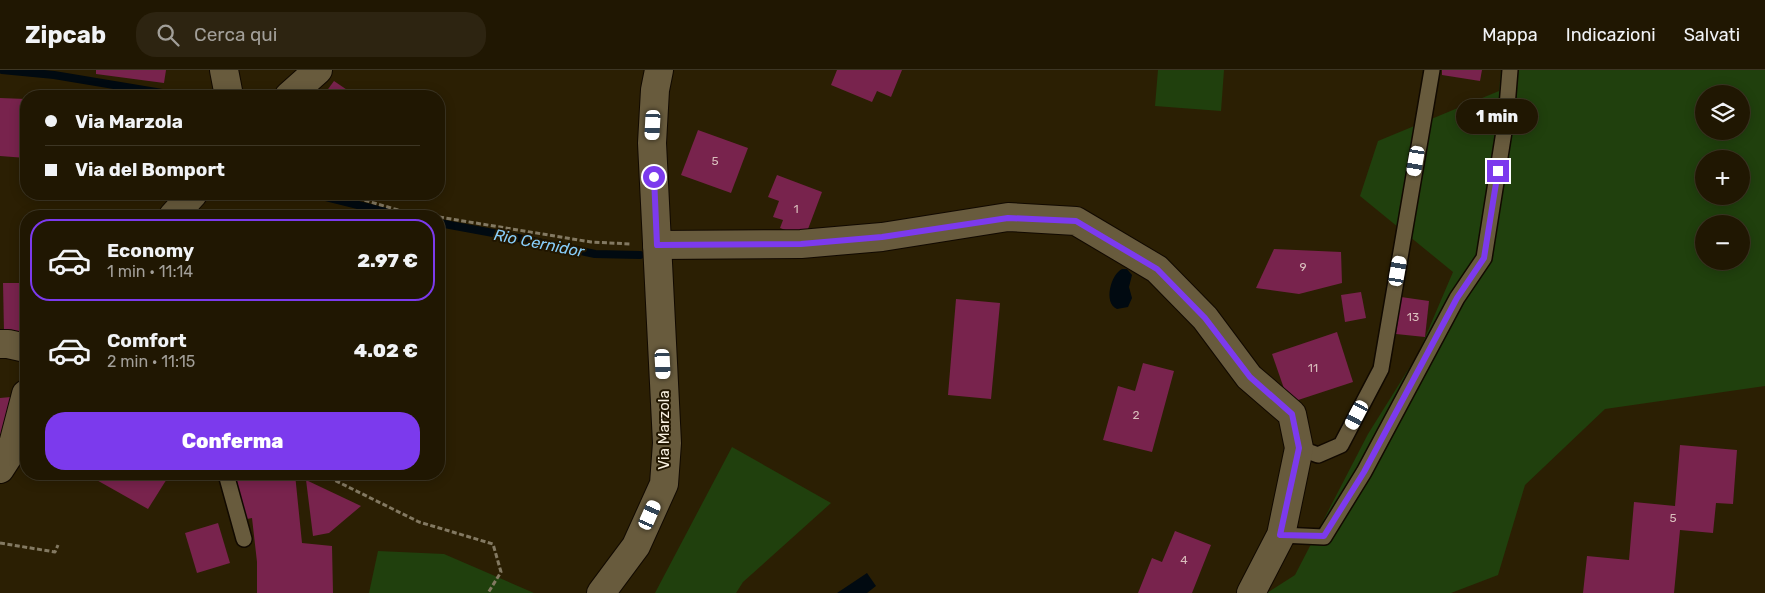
<!DOCTYPE html>
<html lang="it">
<meta charset="utf-8">
<style>
:root{--surface:#201702;--page:#2d2411;--text:#f1f3f6;--muted:#a29f99;--line:#3d3624;--accent:#7c3aed}
body{margin:0;font-family:Rubik,sans-serif;background:var(--page);color:var(--text);height:100vh;display:flex;flex-direction:column;font-size:19px;white-space:nowrap}
*{box-sizing:border-box;margin:0}
p{font-size:16px;color:var(--muted)}
.icon{flex:none;width:28px;height:28px;fill:none;stroke:currentColor;stroke-width:2;stroke-linecap:round;stroke-linejoin:round}
.map{position:relative;flex:1;overflow:hidden}
.sheet{position:absolute;left:20px;top:140px;width:425px;height:270px;display:flex;flex-direction:column;background:var(--surface);border-radius:20px;box-shadow:0 2px 12px #0003,0 0 0 1px var(--line)}
.sheet>*{flex:none}
.guide{position:absolute;left:20px;top:20px;width:425px;height:110px;border-radius:20px;box-shadow:0 2px 12px #0003,0 0 0 1px var(--line);display:grid;align-content:center;height:110px;padding:0 25px;background:var(--surface)}
.controls{position:absolute;left:1695px;top:15px;display:grid;gap:10px}
.controls a{display:grid;place-items:center;width:55px;height:55px;border-radius:50%;background:var(--surface);box-shadow:0 2px 12px #0003,0 0 0 1px var(--line);font-size:25px}
.end{position:absolute;width:22px;height:22px;margin:-11px;border:6px solid #7c3aed;background:#fff;box-shadow:0 0 0 2px #fff}
.from{border-radius:50%}
.bubble{position:absolute;height:35px;border-radius:18px;background:var(--surface);box-shadow:0 2px 12px #0003,0 0 0 1px var(--line);font-size:16px;font-weight:800;line-height:35px;text-align:center}
.car{position:absolute;width:15px;height:30px;margin:-15px -8px;border-radius:6px;box-shadow:0 0 4px 1px #0007;background:linear-gradient(#fff 24%,#345 0 40%,#fff 0 76%,#345 0 86%,#fff 0)}
.guide b{display:flex;align-items:center;gap:18px;height:48px;font-size:19px}
.guide b+b{border-top:1px solid var(--line)}
.guide i{width:12px;height:12px;background:var(--text)}
ul{padding:9px 0 0;list-style:none}
li{display:flex;align-items:center;gap:15px;height:82px;margin:0 10px 8px;padding:0 15px;border:2px solid transparent;border-radius:20px}
li div{flex:1}
li b{display:block;font-size:19px}
li em{font-style:normal;font-weight:800}
li.current{border-color:var(--accent)}
li>.icon{width:45px;height:45px;stroke-width:1.5}
.cta{display:flex;gap:10px;margin-top:auto;padding:10px 25px}
.cta a{flex:1;height:58px;border-radius:20px;background:var(--accent);color:#fff;font-size:20px;font-weight:800;line-height:58px;text-align:center}
header{display:flex;align-items:center;gap:30px;box-sizing:border-box;height:70px;padding:0 25px;background:var(--surface);border-bottom:1px solid var(--line)}
header strong{font-size:24px}
nav{display:flex;gap:28px;margin-inline-start:auto;font-size:18px}
.search{width:350px;height:45px;background:var(--page);display:flex;align-items:center;gap:12px;box-sizing:border-box;padding:0 18px;border-radius:20px;color:var(--muted);font-size:19px}
.map>svg:first-child{display:block}
.green{fill:#20400d;fill-rule:evenodd}
.water{fill:#010a11}
.lines{fill:none;stroke-linecap:round;stroke-linejoin:round}
.stream{stroke:#010a11;stroke-width:8}
.building{fill:#78234d}
.service-casing{stroke:#110900;stroke-width:18}
.minor-casing{stroke:#110900;stroke-width:30}
.path{stroke:#837962;stroke-width:3;stroke-dasharray:5 2.5;stroke-linecap:butt}
.service{stroke:#685b3d;stroke-width:15}
.minor{stroke:#685b3d;stroke-width:28}
.route{stroke:#7c3aed;stroke-width:6}
.labels{text-anchor:middle;dominant-baseline:central;stroke-width:4;stroke-linejoin:round;paint-order:stroke}
.number-label{font-size:12px;fill:#d9bebc}
.street-label{font-size:15px;fill:#f9f1e1;stroke:#211600}
.water-label{font-size:16px;font-style:italic;fill:#88cefa;stroke:#211600}
</style>
<header>
<strong>Zipcab</strong>
<div class="search"><svg class="icon" aria-label="search" viewBox="0 0 24 24"><circle cx="10" cy="10" r="6"/><path d="M15 15l6 6"/></svg>Cerca qui</div>
<nav><a>Mappa</a><a>Indicazioni</a><a>Salvati</a></nav>
</header>
<div class="map">
<svg width="1765" height="523" viewBox="0 0 1765 523">
<rect width="100%" height="100%" fill="#2b1f03"/>
<g class="green">
<path d="M 1158,0 L 1224,0 L 1221,41 L 1155,36 Z"/>
<path d="M 1501,0 L 1765,0 L 1765,316 L 1605,339 L 1525,415 L 1498,505 L 1451,523 L 1267,523 L 1295,505 L 1368,364 L 1418,284 L 1453,202 L 1360,126 L 1378,71 L 1499,21 ZM 1704,24 L 1741,24 L 1741,61 L 1704,61 ZM 1704,89 L 1741,89 L 1741,126 L 1704,126 ZM 1704,154 L 1741,154 L 1741,191 L 1704,191 Z"/>
<path d="M 732,377 L 831,433 L 743,512 L 736,523 L 655,523 Z"/>
<path d="M 378,481 L 444,484 L 534,523 L 369,523 Z"/>
</g>
<g class="water">
<path d="M 1122,199 L 1127,199 L 1132,205 L 1129,217 L 1132,228 L 1128,237 L 1117,239 C 1103,233 1111,204 1122,199 Z"/>
<path d="M 867,503 L 876,516 L 867,523 L 837,523 Z"/>
</g>
<g class="lines">
<g class="stream">
<path d="M 2,0 L 54,5 L 180,26"/>
<path d="M 314,124 L 402,146"/>
<path d="M 439,153 L 504,165 L 595,184 L 640,185"/>
</g>
</g>
<g class="building">
<path d="M 96,0 L 166,0 L 164,13 L 96,4 Z"/>
<path d="M 837,0 L 902,0 L 891,27 L 877,21 L 872,32 L 831,15 Z"/>
<path d="M 1442,0 L 1482,0 L 1480,11 L 1442,5 Z"/>
<path d="M 334,11 L 356,26 L 323,26 Z"/>
<path d="M 74,22 L 113,24 L 113,26 L 73,26 Z"/>
<path d="M 0,28 L 26,29 L 26,88 L 0,86 Z"/>
<path d="M 698,60 L 748,78 L 731,123 L 681,105 Z"/>
<path d="M 777,105 L 822,122 L 805,167 L 780,158 L 783,150 L 773,147 L 779,131 L 768,127 Z"/>
<path d="M 1274,179 L 1341,182 L 1342,213 L 1299,224 L 1256,218 Z"/>
<path d="M 3,213 L 26,213 L 26,262 L 4,262 Z"/>
<path d="M 1361,222 L 1366,248 L 1345,252 L 1341,225 Z"/>
<path d="M 1401,227 L 1429,231 L 1425,267 L 1396,264 Z"/>
<path d="M 956,229 L 1000,233 L 991,329 L 948,325 Z"/>
<path d="M 1337,262 L 1353,312 L 1289,333 L 1272,284 Z"/>
<path d="M 1143,293 L 1174,301 L 1152,382 L 1103,370 L 1118,316 L 1135,321 Z"/>
<path d="M 11,327 L 10,333 L 0,378 L 0,328 Z"/>
<path d="M 1680,375 L 1737,380 L 1733,434 L 1716,433 L 1713,463 L 1680,460 L 1674,523 L 1583,523 L 1587,486 L 1629,490 L 1634,432 L 1675,436 Z"/>
<path d="M 86,404 L 170,404 L 148,439 Z"/>
<path d="M 236,404 L 295,404 L 302,473 L 332,476 L 333,523 L 257,523 L 257,492 L 252,448 L 242,450 Z"/>
<path d="M 306,410 L 361,436 L 329,463 L 313,466 Z"/>
<path d="M 218,453 L 230,493 L 197,503 L 185,463 Z"/>
<path d="M 1175,461 L 1211,475 L 1192,523 L 1138,523 L 1152,488 L 1162,492 Z"/>
</g>
<g class="lines">
<g class="service-casing">
<g id="service">
<path d="M 1299,378 L 1318,385 L 1341,375 L 1381,299 L 1432,0"/>
<path d="M 226,404 L 244,469"/>
<path d="M 1281,465 L 1324,467 L 1364,402 L 1457,228 L 1484,188 L 1506,49 L 1510,0"/>
</g>
</g>
<g class="minor-casing">
<g id="minor">
<path d="M 224,0 L 229,26"/>
<path d="M 289,26 L 318,0"/>
<path d="M 173,146 L 193,124"/>
<path d="M 657,175 L 801,174 L 882,167 L 1008,147 L 1076,151 L 1157,199 L 1205,248 L 1249,307 L 1292,344 L 1299,378 L 1281,465 L 1251,523"/>
<path d="M 0,274 L 8,274 L 26,278"/>
<path d="M 0,399 L 11,382 L 26,324"/>
<path d="M 601,523 L 636,476 L 664,414 L 667,373 L 652,73 L 655,20 L 659,0"/>
</g>
</g>
<g class="path">
<path d="M 343,124 L 405,142 L 437,146"/>
<path d="M 439,147 L 591,172 L 631,174"/>
<path d="M 322,404 L 419,452 L 493,474 L 501,502 L 488,523"/>
<path d="M 0,473 L 55,482 L 58,475"/>
</g>
<use href="#service" class="service"/>
<use href="#minor" class="minor"/>
</g>
<g class="lines">
<path class="route" d="M 654,107 L 657,175 L 801,174 L 882,167 L 1008,148 L 1076,151 L 1157,199 L 1205,248 L 1250,307 L 1292,344 L 1299,378 L 1280,465 L 1324,466 L 1364,402 L 1457,228 L 1484,188 L 1498,101"/>
</g>
<g class="labels">
<g class="number-label">
<text x="715" y="91">5</text>
<text x="796" y="139">1</text>
<text x="1303" y="197">9</text>
<text x="1413" y="247">13</text>
<text x="1313" y="298">11</text>
<text x="1136" y="345">2</text>
<text x="1673" y="448">5</text>
<text x="1184" y="490">4</text>
</g>
<g class="street-label">
<text transform="translate(664 360) rotate(-90)">Via Marzola</text>
</g>
<g class="water-label">
<text transform="translate(539 173) rotate(11)">Rio Cernidor</text>
</g>
</g>
</svg>
<div class="controls">
<a><svg class="icon" aria-label="layers" viewBox="0 0 24 24"><path d="M12 4l9 5-9 5-9-5zM3 14l9 5 9-5"/></svg></a>
<a>+</a>
<a>−</a>
</div>
<i class="end from" style="left:654px;top:107px"></i>
<i class="end" style="left:1498px;top:101px"></i>
<div class="bubble" style="left:1456px;top:29px;width:82px">1 min</div>
<i class="car" style="left:653px;top:55px;rotate:183deg"></i>
<i class="car" style="left:1416px;top:91px;rotate:190deg"></i>
<i class="car" style="left:1398px;top:201px;rotate:10deg"></i>
<i class="car" style="left:663px;top:294px;rotate:177deg"></i>
<i class="car" style="left:1357px;top:345px;rotate:208deg"></i>
<i class="car" style="left:650px;top:445px;rotate:24deg"></i>
<div class="guide">
<b><i class="from"></i>Via Marzola</b>
<b><i></i>Via del Bomport</b>
</div>
<section class="sheet">
<ul>
<li class="current"><svg class="icon" aria-label="car" viewBox="0 0 24 24"><path d="M5 17H2v-5l4-1 3-4h7l3 4 3 1v5h-3M9 17h6M6 11h13"/><circle cx="7" cy="17" r="2"/><circle cx="17" cy="17" r="2"/></svg><div><b>Economy</b><p>1 min · 11:14</p></div><em>2.97 €</em></li>
<li><svg class="icon" aria-label="car" viewBox="0 0 24 24"><path d="M5 17H2v-5l4-1 3-4h7l3 4 3 1v5h-3M9 17h6M6 11h13"/><circle cx="7" cy="17" r="2"/><circle cx="17" cy="17" r="2"/></svg><div><b>Comfort</b><p>2 min · 11:15</p></div><em>4.02 €</em></li>
</ul>
<div class="cta"><a>Conferma</a></div>
</section>
</div>
